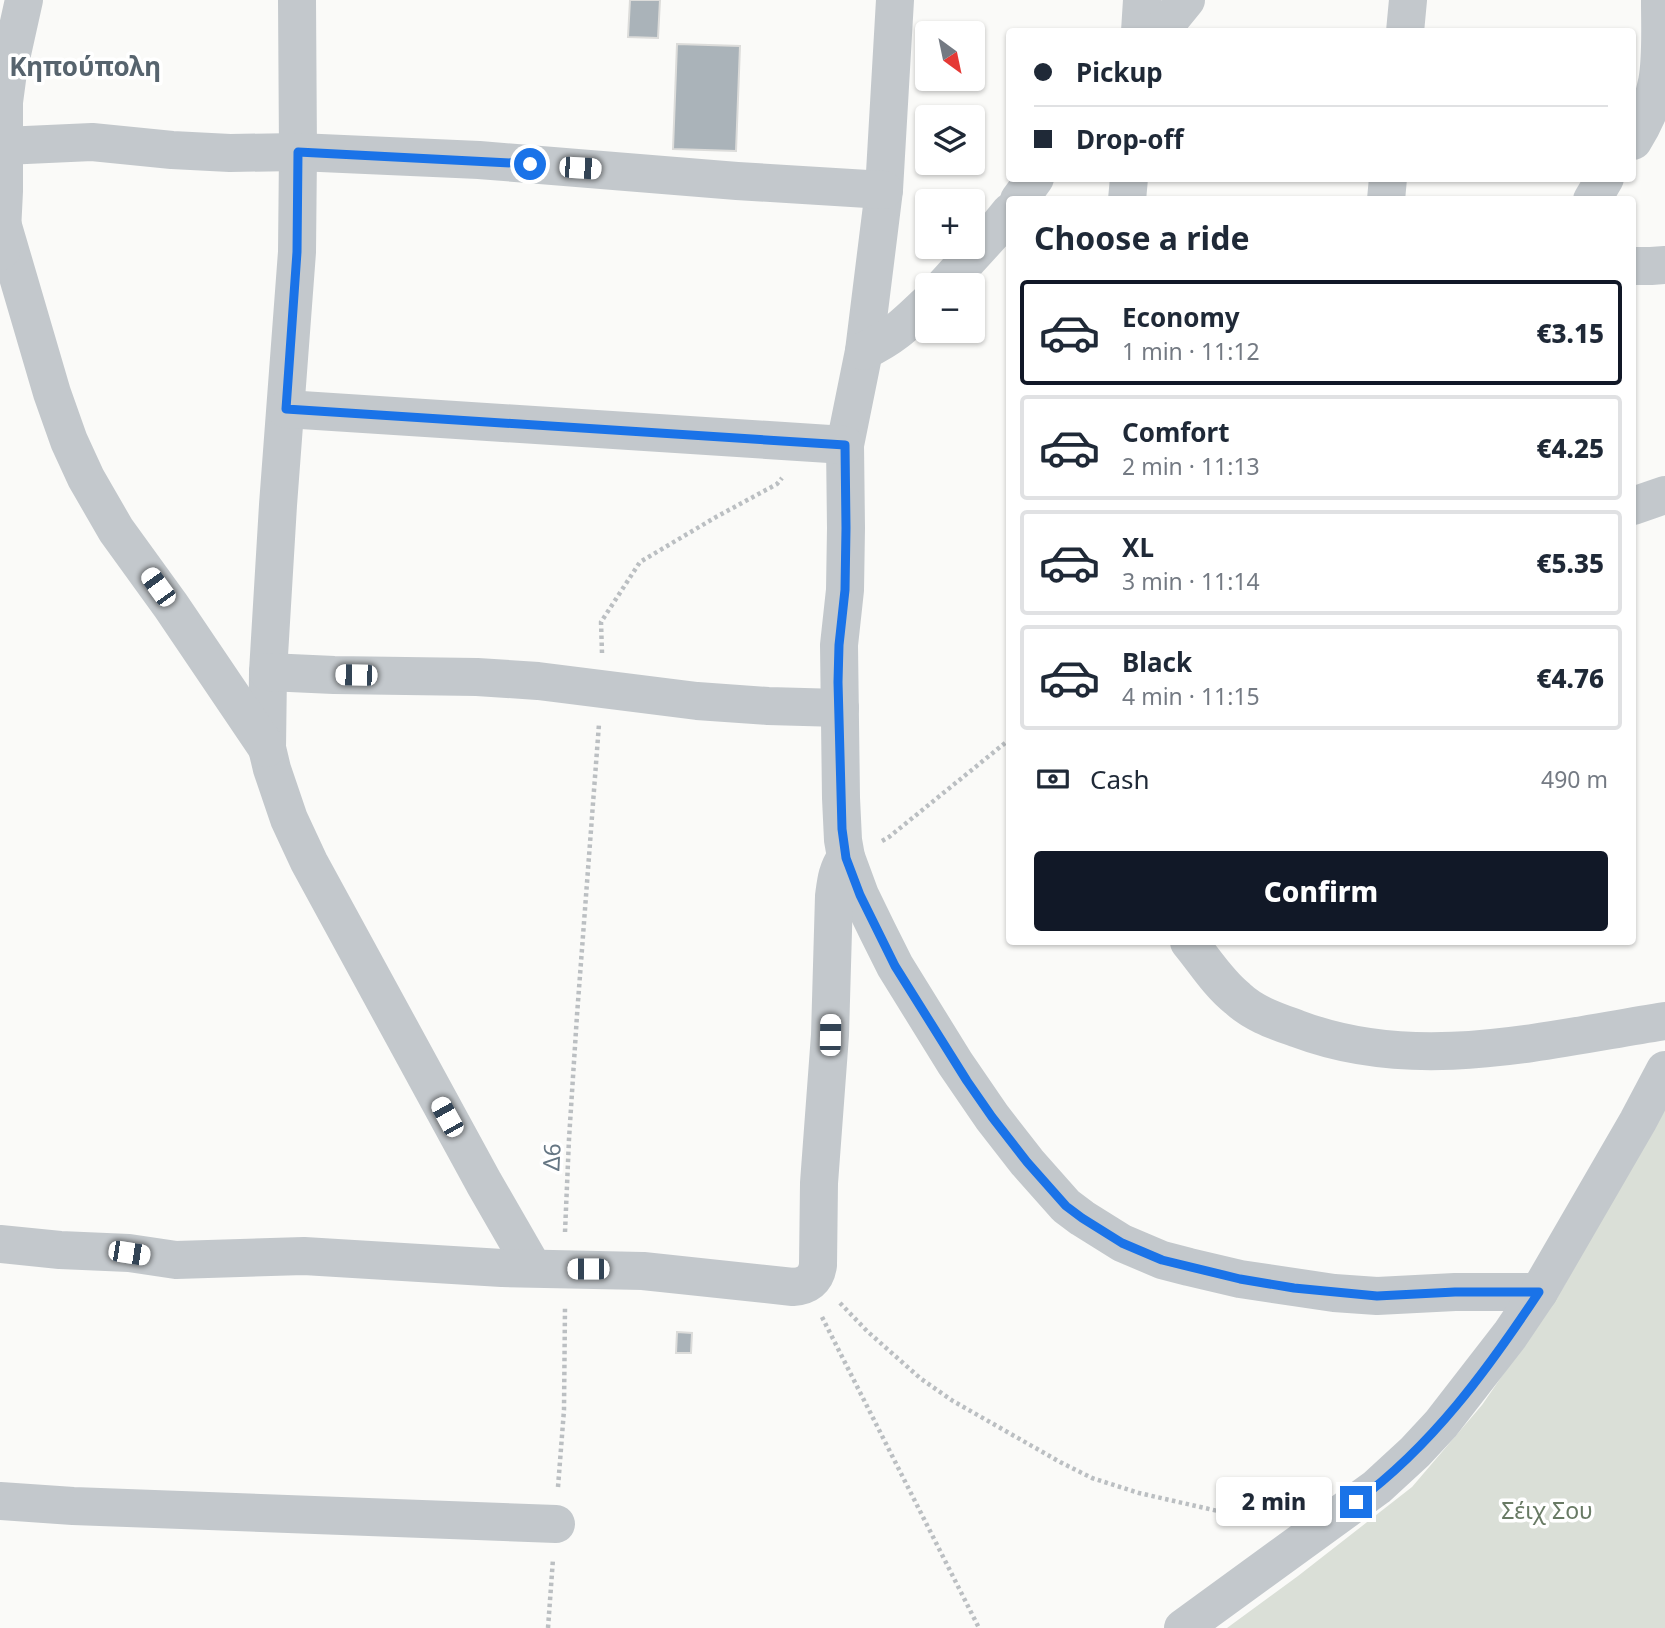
<!DOCTYPE html>
<meta charset="utf-8">
<style>
:root{--surface:#fff;--page:#f2f2f3;--text:#1f2937;--muted:#747a83;--line:#e0e1e3;--accent:#111827}
body{margin:0;font-family:"Noto Sans",sans-serif;background:var(--page);color:var(--text);height:100vh;display:flex;flex-direction:column;font-size:26px;white-space:nowrap}
*{box-sizing:border-box;margin:0}
p{font-size:23px;color:var(--muted)}
.icon{flex:none;width:38px;height:38px;fill:none;stroke:currentColor;stroke-width:2;stroke-linecap:round;stroke-linejoin:round}
.map{position:relative;flex:1;overflow:hidden}
.sheet{position:absolute;left:1006px;top:196px;width:630px;height:749px;display:flex;flex-direction:column;background:var(--surface);border-radius:7px;box-shadow:0 2px 5px #0004}
.sheet>*{flex:none}
.banner{position:absolute;left:1006px;top:28px;width:630px;height:154px;border-radius:7px;box-shadow:0 2px 5px #0004;display:grid;align-content:center;height:154px;padding:0 28px;background:var(--surface)}
.needle{width:46px;rotate:147deg}
.fabs{position:absolute;left:915px;top:21px;display:grid;gap:14px}
.fabs a{display:grid;place-items:center;width:70px;height:70px;border-radius:7px;background:var(--surface);box-shadow:0 2px 5px #0004;font-size:35px}
.end{position:absolute;width:32px;height:32px;margin:-16px;border:9px solid #1a73e8;background:#fff;box-shadow:0 0 0 4px #fff}
.from{border-radius:50%}
.bubble{position:absolute;height:49px;border-radius:7px;background:var(--surface);box-shadow:0 2px 5px #0004;font-size:23px;font-weight:800;line-height:49px;text-align:center}
.car{position:absolute;width:21px;height:42px;margin:-21px -10px;border-radius:9px;box-shadow:0 0 5px 2px #0007;background:linear-gradient(#fff 24%,#345 0 40%,#fff 0 76%,#345 0 86%,#fff 0)}
.banner b{display:flex;align-items:center;gap:24px;height:66px;font-size:26px}
.banner b+b{border-top:2px solid var(--line)}
.banner i{width:18px;height:18px;background:var(--text)}
ul{padding:0;list-style:none}
li{display:flex;align-items:center;gap:21px;height:105px;margin:0 14px 10px;padding:0 14px;border:4px solid var(--line);border-radius:7px}
li div{flex:1}
li b{display:block;font-size:26px}
li em{font-style:normal;font-weight:800}
li.selected{border-color:var(--accent)}
li>.icon{width:63px;height:63px;stroke-width:1.5}
h2{padding:0 28px;font-size:32px;line-height:84px}
.pay{display:flex;align-items:center;gap:18px;height:77px;padding:0 28px;font-size:26px}
.pay p{margin-inline-start:auto}
.cta{display:flex;gap:14px;margin-top:auto;padding:14px 28px}
.cta a{flex:1;height:80px;border-radius:7px;background:var(--accent);color:#fff;font-size:28px;font-weight:800;line-height:80px;text-align:center}
.map>svg:first-child{display:block}
.green{fill:#dadfd7}
.building{fill:#aab3b9;stroke:#dcdcda;stroke-width:2}
.lines{fill:none;stroke-linecap:round;stroke-linejoin:round}
.path{stroke:#bbbfc2;stroke-width:4.5;stroke-dasharray:3.5 3.5;stroke-linecap:butt}
.street{stroke:#c3c8cc;stroke-width:38}
.route{stroke:#1a73e8;stroke-width:9}
.labels{text-anchor:middle;dominant-baseline:central;stroke-width:7;stroke-linejoin:round;paint-order:stroke}
.street-label{font-size:23px;fill:#657683;stroke:#fff}
.park-label{font-size:23px;fill:#687a64;stroke:#fff}
.quarter-label{font-size:26px;font-weight:bold;fill:#57646e;stroke:#fff}
</style>
<div class="map">
<svg width="1665" height="1628" viewBox="0 0 1665 1628">
<rect width="100%" height="100%" fill="#fafaf8"/>
<path class="green" d="M 1665,1103 L 1665,1628 L 1227,1628 L 1298,1576 L 1412,1487 L 1482,1405 L 1564,1286 Z"/>
<g class="building">
<path d="M 630,0 L 660,0 L 658,38 L 628,37 Z"/>
<path d="M 677,44 L 740,46 L 736,151 L 673,149 Z"/>
<path d="M 677,1332 L 692,1333 L 691,1353 L 676,1353 Z"/>
</g>
<g class="lines">
<g class="path">
<path d="M 602,653 L 601,622 L 640,562 L 716,517 L 777,484 L 782,478"/>
<path d="M 882,841 L 889,837 L 1010,739"/>
<path d="M 565,1232 L 569,1139 L 577,1015 L 599,724"/>
<path d="M 840,1303 L 867,1331 L 920,1378 L 953,1401 L 1060,1462 L 1092,1478 L 1139,1493 L 1266,1522"/>
<path d="M 822,1317 L 979,1628"/>
<path d="M 558,1487 L 564,1410 L 565,1307"/>
<path d="M 548,1628 L 553,1559"/>
</g>
<g class="street">
<path d="M 297,0 L 298,152 L 297,252 L 278,505 L 268,672 L 267,748 L 272,769 L 289,819 L 309,862 L 484,1183 L 533,1268"/>
<path d="M 895,0 L 884,190 L 864,351 L 845,445 L 846,528 L 845,590 L 839,645 L 841,798 L 843,840 L 846,857 L 860,895 L 877,930 L 895,966 L 955,1063 L 992,1117 L 1027,1162 L 1066,1206 L 1082,1218 L 1122,1243 L 1162,1260 L 1189,1267 L 1240,1279 L 1334,1293 L 1377,1296 L 1455,1292 L 1539,1292"/>
<path d="M 1140,32 L 1142,0"/>
<path d="M 1160,32 L 1186,0"/>
<path d="M 1405,32 L 1408,0"/>
<path d="M 1633,141 C 1665,91 1660,56 1660,0"/>
<path d="M 0,150 L 4,146 L 92,142 L 172,150 L 230,153 L 298,152 L 479,160 L 737,181 L 884,190"/>
<path d="M 1019,200 L 1035,178"/>
<path d="M 1127,200 L 1129,178"/>
<path d="M 1386,200 L 1388,178"/>
<path d="M 1592,200 L 1605,178"/>
<path d="M 3,226 L 52,393 L 69,441 L 86,478 L 116,530 L 171,606 L 267,748"/>
<path d="M 1,251 L 4,191 L 4,102 L 8,72 L 24,0"/>
<path d="M 1633,266 L 1651,266 L 1665,265"/>
<path d="M 945,285 L 997,228 L 1010,212"/>
<path d="M 864,351 C 893,337 905,325 928,303"/>
<path d="M 286,409 L 845,445"/>
<path d="M 1633,506 L 1665,495"/>
<path d="M 268,672 L 334,675 L 477,677 L 538,681 L 697,701 L 768,706 L 840,708"/>
<path d="M 1189,942 C 1204,960 1218,983 1237,998 C 1254,1014 1276,1021 1298,1029 C 1417,1074 1544,1040 1665,1021"/>
<path d="M 0,1244 L 60,1250 L 129,1253 L 176,1260 L 304,1256 L 502,1268 L 643,1271 L 793,1287 C 807,1286 816,1280 818,1265 L 819,1183 L 830,1035 L 834,896 C 836,881 837,870 846,857"/>
<path d="M 0,1501 L 73,1506 L 556,1524"/>
<path d="M 1183,1628 L 1377,1487 L 1415,1452 L 1441,1424 L 1510,1335 L 1539,1292 L 1638,1121 L 1665,1070"/>
</g>
</g>
<g class="lines">
<path class="route" d="M 530,164 L 298,152 L 297,252 L 286,409 L 845,445 L 846,528 L 845,590 L 839,645 L 838,682 L 842,829 L 846,858 L 860,895 L 895,966 L 967,1081 L 992,1117 L 1027,1162 L 1066,1206 L 1082,1218 L 1122,1243 L 1162,1260 L 1240,1279 L 1294,1288 L 1377,1296 L 1455,1292 L 1539,1292 C 1488,1369 1432,1446 1356,1502"/>
</g>
<g class="labels">
<g class="street-label">
<text transform="translate(551 1157) rotate(-87)">Δ6</text>
</g>
<g class="park-label">
<text x="1547" y="1510">Σέιχ Σου</text>
</g>
<g class="quarter-label">
<text x="85" y="66">Κηπούπολη</text>
</g>
</g>
</svg>
<div class="fabs">
<a><svg class="needle" viewBox="-14 -14 28 28"><path d="M0-13l5 13h-10z" fill="#e53935"/><path d="M0 13l5-13h-10z" fill="#747a83"/></svg></a>
<a><svg class="icon" aria-label="layers" viewBox="0 0 24 24"><path d="M12 4l9 5-9 5-9-5zM3 14l9 5 9-5"/></svg></a>
<a>+</a>
<a>−</a>
</div>
<i class="end from" style="left:530px;top:164px"></i>
<i class="end" style="left:1356px;top:1502px"></i>
<div class="bubble" style="left:1216px;top:1477px;width:116px">2 min</div>
<i class="car" style="left:580px;top:168px;rotate:94deg"></i>
<i class="car" style="left:158px;top:587px;rotate:324deg"></i>
<i class="car" style="left:356px;top:675px;rotate:271deg"></i>
<i class="car" style="left:830px;top:1035px;rotate:1deg"></i>
<i class="car" style="left:447px;top:1117px;rotate:331deg"></i>
<i class="car" style="left:129px;top:1253px;rotate:99deg"></i>
<i class="car" style="left:588px;top:1269px;rotate:270deg"></i>
<div class="banner">
<b><i class="from"></i>Pickup</b>
<b><i></i>Drop-off</b>
</div>
<section class="sheet">
<h2>Choose a ride</h2>
<ul>
<li class="selected"><svg class="icon" aria-label="car" viewBox="0 0 24 24"><path d="M5 17H2v-5l4-1 3-4h7l3 4 3 1v5h-3M9 17h6M6 11h13"/><circle cx="7" cy="17" r="2"/><circle cx="17" cy="17" r="2"/></svg><div><b>Economy</b><p>1 min · 11:12</p></div><em>€3.15</em></li>
<li><svg class="icon" aria-label="car" viewBox="0 0 24 24"><path d="M5 17H2v-5l4-1 3-4h7l3 4 3 1v5h-3M9 17h6M6 11h13"/><circle cx="7" cy="17" r="2"/><circle cx="17" cy="17" r="2"/></svg><div><b>Comfort</b><p>2 min · 11:13</p></div><em>€4.25</em></li>
<li><svg class="icon" aria-label="car" viewBox="0 0 24 24"><path d="M5 17H2v-5l4-1 3-4h7l3 4 3 1v5h-3M9 17h6M6 11h13"/><circle cx="7" cy="17" r="2"/><circle cx="17" cy="17" r="2"/></svg><div><b>XL</b><p>3 min · 11:14</p></div><em>€5.35</em></li>
<li><svg class="icon" aria-label="car" viewBox="0 0 24 24"><path d="M5 17H2v-5l4-1 3-4h7l3 4 3 1v5h-3M9 17h6M6 11h13"/><circle cx="7" cy="17" r="2"/><circle cx="17" cy="17" r="2"/></svg><div><b>Black</b><p>4 min · 11:15</p></div><em>€4.76</em></li>
</ul>
<div class="pay"><svg class="icon" aria-label="cash" viewBox="0 0 24 24"><path d="M3 7h18v10H3z"/><circle cx="12" cy="12" r="2"/></svg>Cash<p>490 m</p></div>
<div class="cta"><a>Confirm</a></div>
</section>
</div>
